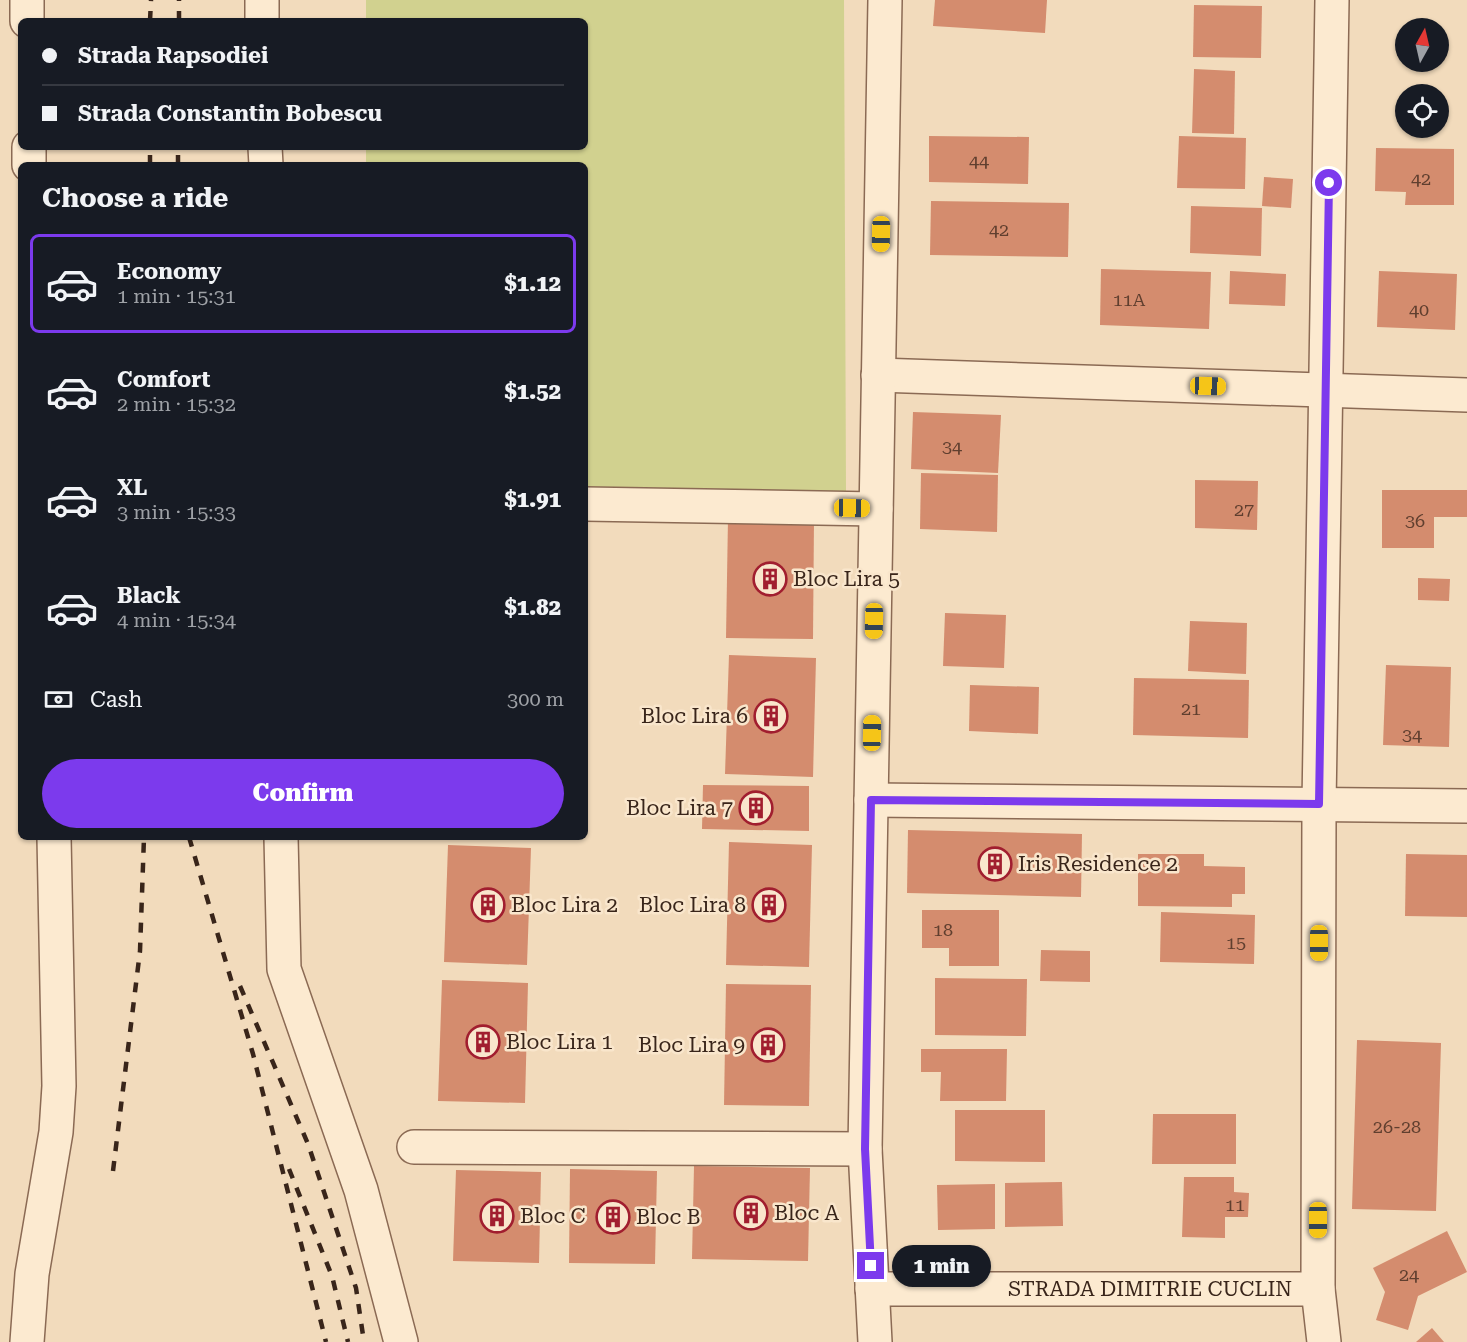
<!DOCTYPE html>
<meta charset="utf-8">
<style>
:root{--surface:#171b24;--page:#20242c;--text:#f1f3f6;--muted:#9ea1a6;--line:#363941;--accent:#7c3aed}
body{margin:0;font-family:"Roboto Serif",serif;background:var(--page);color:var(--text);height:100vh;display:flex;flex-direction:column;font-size:22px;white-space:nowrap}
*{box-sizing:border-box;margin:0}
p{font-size:20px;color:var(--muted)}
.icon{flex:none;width:33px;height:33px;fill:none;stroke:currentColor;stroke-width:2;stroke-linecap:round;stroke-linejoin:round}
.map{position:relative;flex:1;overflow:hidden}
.sheet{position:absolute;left:18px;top:162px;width:570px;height:678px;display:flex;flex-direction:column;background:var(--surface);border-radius:9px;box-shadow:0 2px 4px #0004}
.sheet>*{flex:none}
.hud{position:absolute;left:18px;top:18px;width:570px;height:132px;border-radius:9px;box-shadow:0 2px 4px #0004;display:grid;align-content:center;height:132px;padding:0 24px;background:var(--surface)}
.needle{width:39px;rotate:8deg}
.tools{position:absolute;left:1395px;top:18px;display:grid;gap:12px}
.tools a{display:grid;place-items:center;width:54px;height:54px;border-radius:50%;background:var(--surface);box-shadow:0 2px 4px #0004;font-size:30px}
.end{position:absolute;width:27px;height:27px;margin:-14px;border:8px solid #7c3aed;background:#fff;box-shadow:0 0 0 3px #fff}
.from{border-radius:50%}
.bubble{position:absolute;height:42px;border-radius:21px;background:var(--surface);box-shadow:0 2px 4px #0004;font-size:20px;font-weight:800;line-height:42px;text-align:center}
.car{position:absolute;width:18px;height:36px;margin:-18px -9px;border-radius:8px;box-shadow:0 0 4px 2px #0007;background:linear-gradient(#f5c518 24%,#345 0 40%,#f5c518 0 76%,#345 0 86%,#f5c518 0)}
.hud b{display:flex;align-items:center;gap:21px;height:57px;font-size:22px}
.hud b+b{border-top:2px solid var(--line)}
.hud i{width:15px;height:15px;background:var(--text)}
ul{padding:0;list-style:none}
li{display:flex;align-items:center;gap:18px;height:99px;margin:0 12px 9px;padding:0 12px;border:3px solid transparent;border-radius:9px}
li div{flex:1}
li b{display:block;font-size:22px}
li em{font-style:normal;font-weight:800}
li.current{border-color:var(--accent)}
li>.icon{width:54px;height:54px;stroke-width:1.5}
h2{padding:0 24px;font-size:27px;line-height:72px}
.pay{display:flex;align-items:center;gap:15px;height:66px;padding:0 24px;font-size:22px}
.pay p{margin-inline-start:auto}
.action{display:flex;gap:12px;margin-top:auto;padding:12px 24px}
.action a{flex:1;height:69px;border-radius:36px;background:var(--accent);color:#fff;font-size:24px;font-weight:800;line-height:69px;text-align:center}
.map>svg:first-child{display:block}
.green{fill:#d1d18f}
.building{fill:#d48c6e}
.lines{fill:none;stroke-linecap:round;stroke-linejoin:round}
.minor-casing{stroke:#8b6a54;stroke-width:36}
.minor{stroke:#fcead0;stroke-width:33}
.rail{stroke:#39251a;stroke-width:4.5;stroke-dasharray:10 10;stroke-linecap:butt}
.route{stroke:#7c3aed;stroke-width:8}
.labels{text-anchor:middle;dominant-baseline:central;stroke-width:5;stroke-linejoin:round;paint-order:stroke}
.number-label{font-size:18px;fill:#603f2f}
.poi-label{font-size:21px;fill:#39251a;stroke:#f9e6cc;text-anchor:start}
.street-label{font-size:21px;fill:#39251a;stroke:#f9e6cc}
</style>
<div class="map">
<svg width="1467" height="1342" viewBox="0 0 1467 1342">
<rect width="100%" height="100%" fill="#f2dbbc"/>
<path class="green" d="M 366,0 L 844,0 L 846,492 L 585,489 L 585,165 L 366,165 L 366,147 L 585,147 L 585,21 L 366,21 Z"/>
<g class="building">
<path d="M 935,0 L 1047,0 L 1045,33 L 933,26 Z"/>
<path d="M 1194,5 L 1262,6 L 1261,58 L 1193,57 Z"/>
<path d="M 1194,69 L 1235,71 L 1234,134 L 1192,133 Z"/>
<path d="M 929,136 L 1029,137 L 1028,184 L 929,182 Z"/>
<path d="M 1179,136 L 1246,138 L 1245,189 L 1177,188 Z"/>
<path d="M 1376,148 L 1454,149 L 1454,205 L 1405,205 L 1406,192 L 1375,191 Z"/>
<path d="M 1264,177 L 1293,179 L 1291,208 L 1262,206 Z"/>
<path d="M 931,201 L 1069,203 L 1068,257 L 930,255 Z"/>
<path d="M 1191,206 L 1262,208 L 1261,256 L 1190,253 Z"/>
<path d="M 1101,269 L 1211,272 L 1209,329 L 1100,325 Z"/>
<path d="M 1230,271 L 1286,274 L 1285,306 L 1229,304 Z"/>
<path d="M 1379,271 L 1457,274 L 1455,330 L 1377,327 Z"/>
<path d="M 913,412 L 1001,415 L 998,473 L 911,469 Z"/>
<path d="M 921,473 L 998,475 L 997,532 L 920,529 Z"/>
<path d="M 1195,480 L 1258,481 L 1257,530 L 1195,528 Z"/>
<path d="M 1382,490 L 1467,490 L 1467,517 L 1434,517 L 1434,548 L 1382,548 Z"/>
<path d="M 728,518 L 814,519 L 813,639 L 726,638 Z"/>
<path d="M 1418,578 L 1450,579 L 1449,601 L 1418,600 Z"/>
<path d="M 945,613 L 1006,615 L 1004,668 L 943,666 Z"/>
<path d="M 1190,621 L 1247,623 L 1246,674 L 1188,671 Z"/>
<path d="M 729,655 L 816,658 L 813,777 L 725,774 Z"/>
<path d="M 1386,665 L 1451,667 L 1449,747 L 1383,745 Z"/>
<path d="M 1134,678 L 1249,680 L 1248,738 L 1133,735 Z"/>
<path d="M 970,685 L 1039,687 L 1038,734 L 969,731 Z"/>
<path d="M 703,785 L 809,786 L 809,831 L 702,829 Z"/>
<path d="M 908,830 L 1082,834 L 1081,897 L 907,893 Z"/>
<path d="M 729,842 L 812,845 L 809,967 L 726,965 Z"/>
<path d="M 448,845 L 531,848 L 527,965 L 444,962 Z"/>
<path d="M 1138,854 L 1204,854 L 1204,866 L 1245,867 L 1245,894 L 1232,894 L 1232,907 L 1138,906 Z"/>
<path d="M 1406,854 L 1467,855 L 1467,917 L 1405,916 Z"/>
<path d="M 922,910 L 999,910 L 999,966 L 949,966 L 949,948 L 922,948 Z"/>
<path d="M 1161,912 L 1255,915 L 1254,964 L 1160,962 Z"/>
<path d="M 1041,950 L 1090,951 L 1090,982 L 1040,981 Z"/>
<path d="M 935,978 L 1027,979 L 1026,1036 L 935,1035 Z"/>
<path d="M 442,980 L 528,983 L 525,1103 L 438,1101 Z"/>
<path d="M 726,984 L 811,985 L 809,1106 L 724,1105 Z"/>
<path d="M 1357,1040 L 1441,1043 L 1436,1211 L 1352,1209 Z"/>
<path d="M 921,1049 L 1007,1049 L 1006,1101 L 940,1101 L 941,1072 L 921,1072 Z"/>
<path d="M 955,1110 L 1045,1110 L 1045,1162 L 955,1161 Z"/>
<path d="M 1153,1114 L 1236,1114 L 1236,1164 L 1152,1164 Z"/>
<path d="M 694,1166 L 810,1168 L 808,1261 L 692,1259 Z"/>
<path d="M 570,1169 L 657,1171 L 655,1264 L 569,1263 Z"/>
<path d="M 456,1170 L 541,1172 L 539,1263 L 453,1261 Z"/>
<path d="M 1184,1177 L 1234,1177 L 1234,1192 L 1249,1193 L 1248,1217 L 1225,1217 L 1225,1238 L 1182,1237 Z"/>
<path d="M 1062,1182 L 1063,1226 L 1005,1227 L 1005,1183 Z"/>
<path d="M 995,1184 L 995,1229 L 938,1230 L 937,1185 Z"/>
<path d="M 1447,1231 L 1467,1272 L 1418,1296 L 1408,1330 L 1376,1320 L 1385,1292 L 1373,1268 Z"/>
<path d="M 1432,1328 L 1444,1342 L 1416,1342 Z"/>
</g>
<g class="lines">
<g class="minor-casing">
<g id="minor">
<path d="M 27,0 L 27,21"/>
<path d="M 262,0 L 262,21"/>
<path d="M 29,147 L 29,165"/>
<path d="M 265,147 L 266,165"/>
<path d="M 878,375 L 1467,395"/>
<path d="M 585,504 L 876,509"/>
<path d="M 871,800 L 1467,806"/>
<path d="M 281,837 L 284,969 L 361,1190 L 401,1342"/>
<path d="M 414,1147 L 865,1149"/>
<path id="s1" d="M 872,1289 L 1318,1289"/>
<path d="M 27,1342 L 32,1274 L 56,1132 L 59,1086 L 54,837"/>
<path d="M 875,1342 L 865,1149 L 885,0"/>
<path d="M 1324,1342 L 1318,1289 L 1319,804 L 1332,0"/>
</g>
</g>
<use href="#minor" class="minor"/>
<g class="rail">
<path d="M 150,21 L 151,0"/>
<path d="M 179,21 L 179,0"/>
<path d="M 150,165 L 150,147"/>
<path d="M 178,165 L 178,147"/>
<path d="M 189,837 L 253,1054 L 326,1342"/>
<path d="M 240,986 L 308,1144 L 356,1288 L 364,1342"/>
<path d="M 289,1169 L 332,1276 L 348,1342"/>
<path d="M 113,1171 L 140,951 L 144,837"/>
</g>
</g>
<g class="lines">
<path class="route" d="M 871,1266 L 865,1149 L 871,800 L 1319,804 L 1329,183"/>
</g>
<defs>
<g id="building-ring" transform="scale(1.725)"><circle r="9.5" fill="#f9e6cc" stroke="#a11e2f" stroke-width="1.5"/><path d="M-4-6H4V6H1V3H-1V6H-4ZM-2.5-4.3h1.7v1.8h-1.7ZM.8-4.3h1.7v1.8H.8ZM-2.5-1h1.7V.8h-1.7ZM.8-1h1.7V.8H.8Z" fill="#a11e2f"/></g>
</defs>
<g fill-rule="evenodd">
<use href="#building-ring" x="770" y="579"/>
<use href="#building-ring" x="771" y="716"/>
<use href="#building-ring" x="756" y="808"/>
<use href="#building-ring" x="995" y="864"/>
<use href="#building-ring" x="488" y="905"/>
<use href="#building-ring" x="769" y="905"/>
<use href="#building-ring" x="483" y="1042"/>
<use href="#building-ring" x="768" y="1045"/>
<use href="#building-ring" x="751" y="1213"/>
<use href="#building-ring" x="497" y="1216"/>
<use href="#building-ring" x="613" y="1217"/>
</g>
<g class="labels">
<g class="number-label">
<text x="979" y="160">44</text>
<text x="1421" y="178">42</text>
<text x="999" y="229">42</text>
<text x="1129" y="299">11A</text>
<text x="1419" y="309">40</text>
<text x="952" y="446">34</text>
<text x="1244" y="509">27</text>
<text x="1415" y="520">36</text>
<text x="1191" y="708">21</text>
<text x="1412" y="734">34</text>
<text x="943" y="929">18</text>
<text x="1236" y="942">15</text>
<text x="1397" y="1126">26-28</text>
<text x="1235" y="1204">11</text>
<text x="1409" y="1274">24</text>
</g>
<g class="poi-label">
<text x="793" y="579">Bloc Lira 5</text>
<text x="748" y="716" text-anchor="end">Bloc Lira 6</text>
<text x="733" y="808" text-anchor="end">Bloc Lira 7</text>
<text x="1018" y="864">Iris Residence 2</text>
<text x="511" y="905">Bloc Lira 2</text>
<text x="746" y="905" text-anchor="end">Bloc Lira 8</text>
<text x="506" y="1042">Bloc Lira 1</text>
<text x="745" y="1045" text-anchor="end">Bloc Lira 9</text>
<text x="774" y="1213">Bloc A</text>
<text x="520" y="1216">Bloc C</text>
<text x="636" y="1217">Bloc B</text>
</g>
<g class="street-label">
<text stroke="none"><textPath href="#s1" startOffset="278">STRADA DIMITRIE CUCLIN</textPath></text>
</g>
</g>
</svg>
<div class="tools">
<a><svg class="needle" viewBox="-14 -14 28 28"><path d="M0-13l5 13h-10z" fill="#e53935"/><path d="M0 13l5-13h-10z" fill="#9ea1a6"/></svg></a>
<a><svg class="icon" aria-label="locate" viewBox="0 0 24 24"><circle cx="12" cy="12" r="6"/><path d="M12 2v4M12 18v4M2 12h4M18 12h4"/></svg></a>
</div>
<i class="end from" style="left:1329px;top:183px"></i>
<i class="end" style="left:871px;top:1266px"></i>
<div class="bubble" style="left:892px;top:1245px;width:99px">1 min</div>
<i class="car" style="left:881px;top:234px;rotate:181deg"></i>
<i class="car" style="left:1208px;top:386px;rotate:92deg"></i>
<i class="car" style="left:852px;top:508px;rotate:91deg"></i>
<i class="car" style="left:874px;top:621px;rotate:181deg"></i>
<i class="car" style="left:872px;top:733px;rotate:1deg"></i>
<i class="car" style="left:1319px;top:943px;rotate:180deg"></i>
<i class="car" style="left:1318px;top:1220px;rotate:180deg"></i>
<div class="hud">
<b><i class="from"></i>Strada Rapsodiei</b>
<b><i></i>Strada Constantin Bobescu</b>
</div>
<section class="sheet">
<h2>Choose a ride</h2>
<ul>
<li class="current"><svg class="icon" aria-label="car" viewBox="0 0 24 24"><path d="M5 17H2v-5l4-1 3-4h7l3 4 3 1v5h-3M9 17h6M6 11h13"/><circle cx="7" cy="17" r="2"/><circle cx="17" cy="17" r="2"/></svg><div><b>Economy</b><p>1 min · 15:31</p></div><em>$1.12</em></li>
<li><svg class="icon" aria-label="car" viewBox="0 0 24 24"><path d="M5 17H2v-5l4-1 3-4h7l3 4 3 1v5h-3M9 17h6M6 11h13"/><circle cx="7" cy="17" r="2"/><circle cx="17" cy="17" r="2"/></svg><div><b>Comfort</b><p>2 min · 15:32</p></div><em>$1.52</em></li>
<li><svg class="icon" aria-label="car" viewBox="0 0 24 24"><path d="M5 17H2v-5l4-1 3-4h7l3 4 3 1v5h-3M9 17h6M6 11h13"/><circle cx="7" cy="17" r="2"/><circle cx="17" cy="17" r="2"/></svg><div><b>XL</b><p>3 min · 15:33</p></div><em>$1.91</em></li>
<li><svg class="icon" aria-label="car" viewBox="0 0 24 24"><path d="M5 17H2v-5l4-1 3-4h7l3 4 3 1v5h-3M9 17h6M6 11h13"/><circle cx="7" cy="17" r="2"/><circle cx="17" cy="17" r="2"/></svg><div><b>Black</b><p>4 min · 15:34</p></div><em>$1.82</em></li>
</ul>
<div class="pay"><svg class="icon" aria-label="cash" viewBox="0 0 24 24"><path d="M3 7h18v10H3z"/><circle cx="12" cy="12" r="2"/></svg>Cash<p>300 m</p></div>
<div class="action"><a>Confirm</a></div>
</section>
</div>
